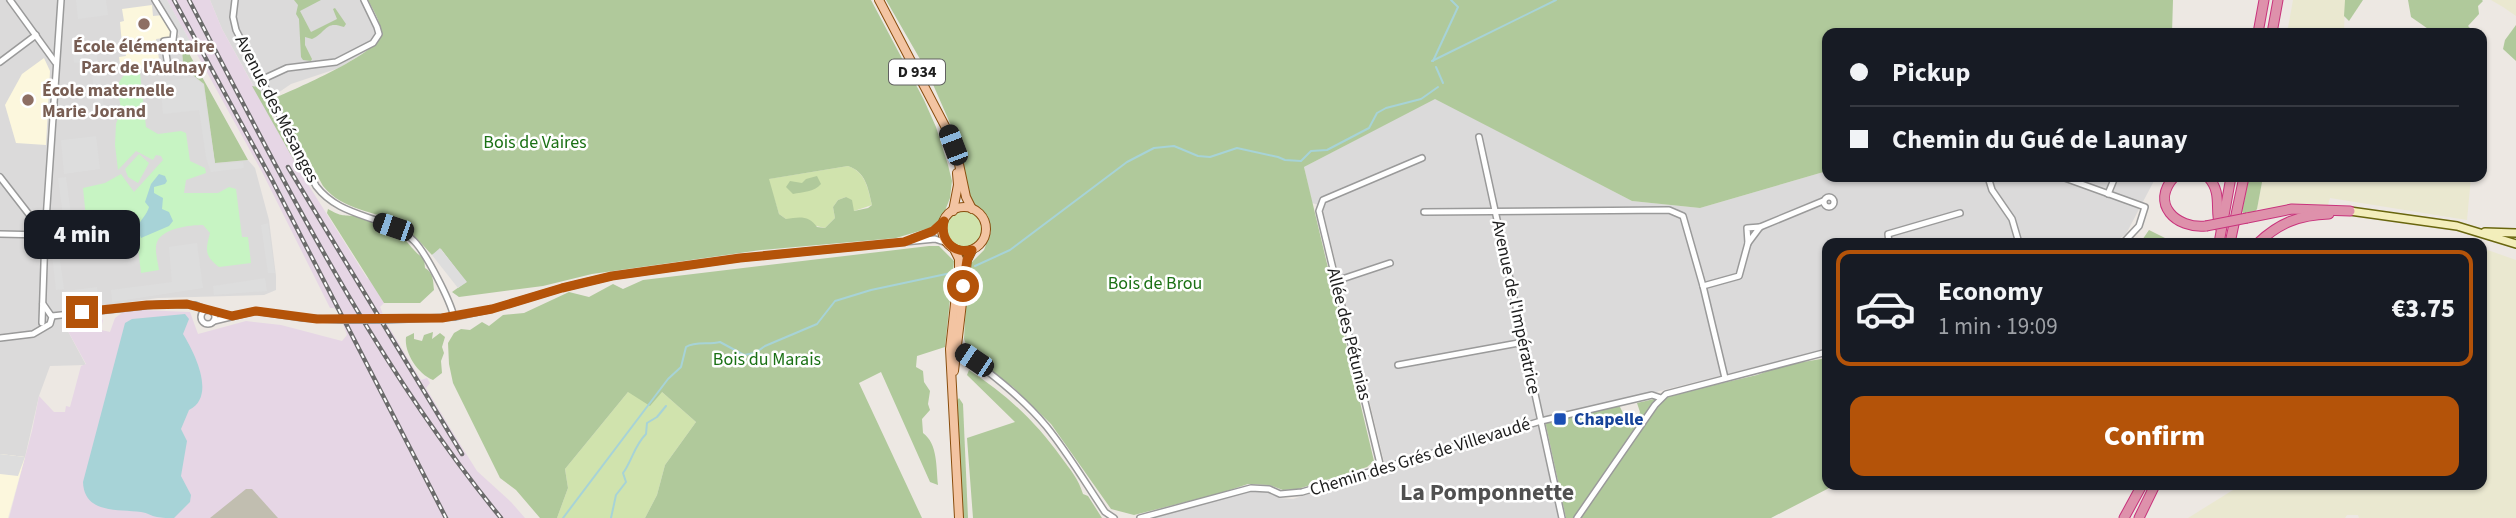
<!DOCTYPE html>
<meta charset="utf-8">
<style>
:root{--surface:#171b24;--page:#242831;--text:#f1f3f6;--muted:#9ea1a6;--line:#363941;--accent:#b45309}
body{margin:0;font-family:"Source Sans 3",sans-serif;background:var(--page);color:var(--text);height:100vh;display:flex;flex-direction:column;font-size:26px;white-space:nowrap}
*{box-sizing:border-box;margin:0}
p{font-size:23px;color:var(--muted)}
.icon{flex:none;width:38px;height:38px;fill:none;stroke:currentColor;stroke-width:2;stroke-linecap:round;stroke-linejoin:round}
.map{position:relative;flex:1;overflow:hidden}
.side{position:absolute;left:1822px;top:238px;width:665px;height:252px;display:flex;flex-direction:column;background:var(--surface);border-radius:14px;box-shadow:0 2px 5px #0004}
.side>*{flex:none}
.banner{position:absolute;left:1822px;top:28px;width:665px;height:154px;border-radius:14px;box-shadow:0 2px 5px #0004;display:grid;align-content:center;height:154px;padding:0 28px;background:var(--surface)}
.end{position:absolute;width:32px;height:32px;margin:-16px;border:9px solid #b45309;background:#fff;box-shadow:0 0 0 4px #fff}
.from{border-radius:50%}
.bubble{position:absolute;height:49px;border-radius:14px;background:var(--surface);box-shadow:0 2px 5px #0004;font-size:23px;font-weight:800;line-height:49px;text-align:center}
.car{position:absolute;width:21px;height:42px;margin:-21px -10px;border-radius:9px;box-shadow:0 0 5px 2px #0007;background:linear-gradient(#222 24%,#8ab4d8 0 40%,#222 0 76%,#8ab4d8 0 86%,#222 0)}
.banner b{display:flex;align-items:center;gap:24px;height:66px;font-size:26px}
.banner b+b{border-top:2px solid var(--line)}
.banner i{width:18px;height:18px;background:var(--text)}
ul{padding:12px 0 0;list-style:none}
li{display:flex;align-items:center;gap:21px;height:116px;margin:0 14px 10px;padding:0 14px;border:4px solid var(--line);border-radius:14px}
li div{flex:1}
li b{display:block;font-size:26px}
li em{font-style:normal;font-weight:800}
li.active{border-color:var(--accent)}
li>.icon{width:63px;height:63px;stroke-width:1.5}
.cta{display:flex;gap:14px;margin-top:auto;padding:14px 28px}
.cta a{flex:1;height:80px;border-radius:14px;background:var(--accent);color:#fff;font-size:28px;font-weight:800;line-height:80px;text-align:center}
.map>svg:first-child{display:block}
.residential{fill:#dbdada}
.industrial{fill:#e6d6e5}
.education{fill:#fcf7dd}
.construction{fill:#c1beb0}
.farmland{fill:#eae8d0}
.grass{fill:#d0e3ad}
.forest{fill:#b0c99b;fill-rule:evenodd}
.park{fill:#c7f4c3}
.parking{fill:#ddd}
.water{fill:#a7d3d7}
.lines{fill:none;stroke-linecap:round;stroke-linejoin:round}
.stream{stroke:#a7d3d7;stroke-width:2}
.street-casing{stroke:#9a9a9a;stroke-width:8}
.secondary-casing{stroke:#69660e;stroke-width:10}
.primary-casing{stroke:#894d0d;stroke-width:10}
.highway-casing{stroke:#c8337c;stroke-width:11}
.street{stroke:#fff;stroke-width:5}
.secondary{stroke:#f3eebb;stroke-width:7}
.primary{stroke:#f3c4a2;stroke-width:8}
.highway{stroke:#de91ab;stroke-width:9}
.rail-casing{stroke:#6b6b6b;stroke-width:4.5}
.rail{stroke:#fff;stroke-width:2;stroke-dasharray:5;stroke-linecap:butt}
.street-bridge-casing{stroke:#9a9a9a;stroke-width:8;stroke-linecap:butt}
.highway-bridge-casing{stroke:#c8337c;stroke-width:11;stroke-linecap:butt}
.street-bridge{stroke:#fff;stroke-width:5}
.highway-bridge{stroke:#de91ab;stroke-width:9}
.route{stroke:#b45309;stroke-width:9}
.education-dot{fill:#8d6e63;stroke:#fff;stroke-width:2.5}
.transit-dot{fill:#1a4fb4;stroke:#fff;stroke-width:2.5}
.labels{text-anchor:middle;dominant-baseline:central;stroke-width:5;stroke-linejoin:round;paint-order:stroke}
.shield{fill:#fff;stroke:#616161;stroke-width:2}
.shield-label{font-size:16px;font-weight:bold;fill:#1d1d1d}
.education-label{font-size:18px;font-weight:bold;fill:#785e54;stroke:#fff}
.street-label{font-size:18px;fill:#1d1d1d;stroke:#fff}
.park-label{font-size:18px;fill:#1b7115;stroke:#fff}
.transit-label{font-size:18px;font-weight:bold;fill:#164399;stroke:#fff;text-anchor:start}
.district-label{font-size:24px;font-weight:bold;fill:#505050;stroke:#fff}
</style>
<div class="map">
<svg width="2516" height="518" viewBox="0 0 2516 518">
<rect width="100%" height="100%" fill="#ede8e3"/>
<g class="residential">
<path d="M 0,0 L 157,0 L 181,39 L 183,62 L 187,62 L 194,76 L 204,84 L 215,163 L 248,160 L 255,168 L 269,220 L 276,276 L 276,290 L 264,295 L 158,298 L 63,311 L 63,322 L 86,365 L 50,366 L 39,396 L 25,457 L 0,454 Z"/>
<path d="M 210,0 L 368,0 L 380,26 L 380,36 L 376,45 L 339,68 L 291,84 L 263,103 L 222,29 Z"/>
<path d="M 1435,98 L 1632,201 L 1700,208 L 1827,171 L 1827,177 L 2156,177 L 2126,234 L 2113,243 L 1827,243 L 1827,349 L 1541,421 L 1562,518 L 1154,518 L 1251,491 L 1268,492 L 1279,498 L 1293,499 L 1386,470 L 1322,206 L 1312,203 L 1304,167 Z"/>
</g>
<path class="industrial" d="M 167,0 L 210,0 L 222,29 L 304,178 L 367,278 L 370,279 L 384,303 L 380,307 L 387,324 L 421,380 L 427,378 L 430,383 L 426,388 L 455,436 L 477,471 L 511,502 L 525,518 L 9,518 L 32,431 L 39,396 L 54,412 L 65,412 L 66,406 L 70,407 L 81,366 L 86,364 L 63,322 L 97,315 L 103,320 L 101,330 L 110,332 L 115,318 L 123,312 L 141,310 L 190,312 L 198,334 L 246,321 L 281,325 L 342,341 L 347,335 L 339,313 L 334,308 L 330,308 L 262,172 Z"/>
<g class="education">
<path d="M 152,5 L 153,16 L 164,15 L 170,25 L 172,37 L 156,39 L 160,66 L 121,71 L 119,57 L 126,56 L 124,44 L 122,44 L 120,22 L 124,21 L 122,9 Z"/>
<path d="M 44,58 L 50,71 L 46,145 L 16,143 L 5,105 L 22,74 Z"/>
<path d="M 0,454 L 25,457 L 8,518 L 0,518 Z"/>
</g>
<path class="construction" d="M 246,489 L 252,489 L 278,518 L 210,518 Z"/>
<g class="farmland">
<path d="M 2293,0 L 2345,0 L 2344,33 L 2287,33 Z"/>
<path d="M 2491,0 L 2516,0 L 2516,16 L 2503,7 Z"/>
<path d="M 2263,177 L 2471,177 L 2467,220 L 2330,198 L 2328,205 L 2257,209 Z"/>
<path d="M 2482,248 L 2516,260 L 2516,518 L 2359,518 L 2358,515 L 2347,515 L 2345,518 L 2188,518 L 2233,490 L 2235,485 L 2482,485 Z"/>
</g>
<g class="grass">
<path d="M 848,166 C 866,172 868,189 872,205 L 854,211 L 846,197 L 838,200 L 833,207 L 835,218 L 825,228 L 786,219 L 779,214 L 768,179 Z"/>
<circle cx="964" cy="230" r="19"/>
<path d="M 628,392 L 662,392 L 696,422 L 665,465 L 657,495 L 645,518 L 557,518 L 568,488 L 565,469 Z"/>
</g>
<g class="forest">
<path d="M 294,0 L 321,0 L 300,11 L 311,32 L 337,19 L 333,9 L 335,8 L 346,24 L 344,27 C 325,20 327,32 312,39 L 305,37 L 305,45 L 312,59 L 311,61 L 303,60 L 301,57 L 299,19 L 296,14 L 298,5 Z"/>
<path d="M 368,0 L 871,0 L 924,100 L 936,127 L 948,165 L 952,181 L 950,198 L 943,216 L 933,227 L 896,238 L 761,250 L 592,274 L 543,286 L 459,297 L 452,292 L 466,282 L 441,249 L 432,255 C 422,244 412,233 400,225 C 374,209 344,212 323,186 L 275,98 C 295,89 375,55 380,36 C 383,24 373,10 368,0 ZM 848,166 C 866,172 868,188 872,205 L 868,208 L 854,211 L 852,200 L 846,197 L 838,200 L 833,207 L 835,218 L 825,228 L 817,227 C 809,215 799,217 786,219 L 779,214 L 769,179 Z"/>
<path d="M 886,0 L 2173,0 L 2172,33 L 1827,33 L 1827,171 L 1700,208 L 1632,201 L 1435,99 L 1304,167 L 1374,461 L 1367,467 L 1298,489 L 1283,490 L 1269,485 L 1248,484 L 1221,493 L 1134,515 L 1111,509 L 1051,424 L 1013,387 L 970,355 L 964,339 L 968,266 L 984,250 L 991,232 L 988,221 L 969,200 L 960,146 L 928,73 Z"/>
<path d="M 2345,0 L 2363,0 L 2349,21 L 2344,16 Z"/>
<path d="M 2408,0 L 2482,0 L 2483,1 L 2478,6 L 2479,14 L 2468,26 L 2473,31 L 2471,33 L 2434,33 L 2411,17 Z"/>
<path d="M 2516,25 L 2516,61 L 2503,49 L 2505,40 Z"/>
<path d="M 181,39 L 248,160 L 215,163 L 204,84 L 194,76 L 187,62 L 183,62 Z"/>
<path d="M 252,86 L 258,87 L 271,108 L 272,117 L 280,126 L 287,144 L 294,148 L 307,178 L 304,178 Z"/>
<path d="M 817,176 L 821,184 C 814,192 803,192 793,194 L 786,187 L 790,181 L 802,183 L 806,179 Z"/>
<path d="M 2249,177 L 2263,177 L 2257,209 L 2254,213 L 2244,215 L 2242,211 Z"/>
<path d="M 328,209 C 341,216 340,215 354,216 C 367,218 384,227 396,233 C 408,239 413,253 424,258 L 425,268 C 434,273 433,282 434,290 L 420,303 L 384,303 L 327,213 Z"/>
<path d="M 2149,230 L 2169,240 L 2187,243 L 2140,243 Z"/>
<path d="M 929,246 L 939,246 L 954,261 L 945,347 L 917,356 L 916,367 L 923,371 L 924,382 L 930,391 L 928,404 L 930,410 L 922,419 L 923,433 C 938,444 936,467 938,485 L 930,482 L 881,372 L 859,383 L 922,518 L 645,518 L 657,495 L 665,465 L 696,422 L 662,392 L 650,406 L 628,392 L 565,469 L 568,488 L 557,518 L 540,518 L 516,490 L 500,478 L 453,383 L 449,364 L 448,343 L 454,333 L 461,329 L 470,330 L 482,322 L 489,326 L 503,315 L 524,313 L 569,292 L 589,297 L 613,284 L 623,289 L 643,280 Z"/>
<path d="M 433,332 L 432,339 L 440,333 L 445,337 L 442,347 L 444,353 L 441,361 L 442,373 L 433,380 C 418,374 404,353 406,337 L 414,333 L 414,339 L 422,341 L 424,335 Z"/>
<path d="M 1827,358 L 1827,485 L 1835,485 L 1771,518 L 1566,518 L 1545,421 L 1618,403 L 1631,429 L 1640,412 L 1637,403 L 1757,375 L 1785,365 Z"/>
<path d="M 969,370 C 1006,394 1035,421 1061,457 C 1070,469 1079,480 1083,494 L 1088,496 L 1102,518 L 973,518 L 967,438 L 1015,422 L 967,375 Z"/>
<path d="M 959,398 L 963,404 L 968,518 L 962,518 L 955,403 Z"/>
</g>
<g class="park">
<path d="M 140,73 L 146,127 L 158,134 L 181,131 L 186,133 L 190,161 L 205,168 L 206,173 L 186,180 L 184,193 L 218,193 L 229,187 L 236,189 L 242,237 L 248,237 L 251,263 L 219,267 C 205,256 205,251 210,233 L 203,225 C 190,225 163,228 157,242 C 154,250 158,262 159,270 L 141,273 L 136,232 L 126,233 L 124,223 L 87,228 L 83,188 L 105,183 L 121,174 L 134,192 L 163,160 L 161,156 L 156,155 L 153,160 L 136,151 L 118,170 L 115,145 L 116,124 L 121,109 L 117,85 L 124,75 Z"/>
<path d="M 139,154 L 149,163 L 138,183 L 128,177 L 125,169 Z"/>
</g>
<g class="parking">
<path d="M 76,0 L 106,0 L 108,15 L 78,19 Z"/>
<path d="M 158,0 L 167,0 L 192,45 L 187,48 Z"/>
<path d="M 72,39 L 81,39 L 83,62 L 74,63 Z"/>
<path d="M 95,42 L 105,114 L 92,116 L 91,108 L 96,107 L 88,43 Z"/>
<path d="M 188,78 L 195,78 L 203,84 L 215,164 L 243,162 L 244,168 L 211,172 L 206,157 L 199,110 L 163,114 L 160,82 Z"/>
<path d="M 96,136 L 100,169 L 64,174 L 61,140 Z"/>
<path d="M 66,177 L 74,237 L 66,238 L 58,178 Z"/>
<path d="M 268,223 L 275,273 L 268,273 L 261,225 Z"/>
<path d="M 197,243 L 203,288 L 112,302 L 111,290 L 172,282 L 169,247 Z"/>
<path d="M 440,248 L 467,282 L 458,288 L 432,255 Z"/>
<path d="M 59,253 L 64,289 L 56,290 L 52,254 Z"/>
<path d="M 265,278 L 267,291 L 214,295 L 213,286 Z"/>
<path d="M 97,287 L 98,298 L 67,302 L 66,291 Z"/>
<path d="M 0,454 L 25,457 L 18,476 L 0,474 Z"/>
</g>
<g class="water">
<path d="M 159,174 L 165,176 L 167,181 L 165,184 L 154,187 L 154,193 L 163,198 L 162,209 L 169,212 L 173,221 L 169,226 L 141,238 L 137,228 C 140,220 147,215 149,207 L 145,202 L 151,184 Z"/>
<path d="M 185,314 L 189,319 L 183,334 C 194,352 217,396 189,410 L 181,429 L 187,441 L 181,476 L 191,495 L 190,502 L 174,518 C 169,518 162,518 157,517 C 151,516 148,513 141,512 C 118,509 84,514 83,482 L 125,323 L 132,319 Z"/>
</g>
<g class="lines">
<g class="stream">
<path d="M 1432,61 L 1556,0"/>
<path d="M 1433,61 L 1458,7 L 1451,0"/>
<path d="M 1436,67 L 1443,83"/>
<path d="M 975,266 L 1010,250 L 1127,162 L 1154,148 L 1174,146 L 1198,156 L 1210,157 L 1237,148 L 1278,157 L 1285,160 L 1301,161 L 1311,151 L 1327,150 L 1369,128 L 1377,113 L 1386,108 L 1421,99 L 1438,87"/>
<path d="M 563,518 L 668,379 L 681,367 L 686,347 C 695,341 709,345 720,342 L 744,355 L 755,353 L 765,346 L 817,324 L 835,301 L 871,290 L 951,273"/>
<path d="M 611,518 L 616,495 L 626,482 L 623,473 C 632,461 634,446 646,434 L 647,423 L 657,417 L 666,406"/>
</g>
<g class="street-casing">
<g id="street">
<path d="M 10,0 L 55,62"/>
<path d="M 155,0 L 174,31 L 173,40 L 164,41 L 167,60"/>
<path d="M 235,0 L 233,17 L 236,30 L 316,186 C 335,211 363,214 391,226 C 398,229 408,235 414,241 C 426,253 450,300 454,317"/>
<path d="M 0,62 L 36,35"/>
<path d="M 261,80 L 287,68 L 336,62 L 373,43 L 379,34 L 377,27 L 364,0"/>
<path d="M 1479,137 L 1562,518"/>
<path d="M 0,177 L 45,235"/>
<path d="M 1988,177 L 1992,190 L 2012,219 L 2019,243"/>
<path d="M 2062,177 L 2145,207 L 2139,226 L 2123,243"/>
<path d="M 2108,194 L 2115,177"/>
<circle cx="1829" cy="202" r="5"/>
<path d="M 1424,212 L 1669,210 L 1683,216 L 1703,286 L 1725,378"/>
<path d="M 0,234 L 45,235"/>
<path d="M 913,238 L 933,231 L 944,221"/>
<path d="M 1748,243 L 1747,228 L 1760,227"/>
<path d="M 1889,243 L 1888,234 L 1960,213"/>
<path d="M 1336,281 L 1390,263"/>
<path d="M 1703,286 L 1739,276 L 1748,243 L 1760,227 L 1823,201"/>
<circle cx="208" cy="317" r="7"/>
<path d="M 213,312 L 232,316"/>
<path d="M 52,316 L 162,304 L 195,305 L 207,310"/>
<path d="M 385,320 L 454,317 L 492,309 L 562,288 L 612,276 L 740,258 L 935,239 L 947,243"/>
<path d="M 214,321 L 256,311 L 303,318 L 342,320"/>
<path d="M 42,323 L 45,235 L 61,0"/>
<path d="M 0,338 L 33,334 L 50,324 L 52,317 L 43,304"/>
<path d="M 956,348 C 988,371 1021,396 1046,426 C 1068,453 1086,484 1105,512 L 1114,518"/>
<path d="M 1398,365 L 1524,342"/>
<path d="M 1381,468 L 1319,211 L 1323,200 L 1422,158"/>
<path d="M 1140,518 L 1251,488 L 1269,489 L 1280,494 L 1302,492 L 1541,421 L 1652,395 L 1661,398"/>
<path d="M 1577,518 L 1655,405 L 1666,394 L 1827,352"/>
</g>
</g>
<g class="secondary-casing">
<g id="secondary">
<path d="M 2350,211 L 2457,226 L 2516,244"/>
<path d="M 2485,232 L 2516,233"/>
</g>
</g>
<g class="primary-casing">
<g id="primary">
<path d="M 879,0 L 945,126 L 959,164 L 966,197 L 972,209"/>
<circle cx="964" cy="229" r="22"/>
<path d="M 953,211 L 958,185 L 957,173"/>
<path d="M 954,249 L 959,259 L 959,268 L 950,349 L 959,518"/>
<path d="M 954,371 L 967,260 L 972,250"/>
</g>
</g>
<g class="highway-casing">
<g id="highway">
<path d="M 2258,33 L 2264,0"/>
<path d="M 2272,33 L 2278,0"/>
<path d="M 2174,177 C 2150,204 2176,229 2206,226"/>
<path d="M 2208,177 C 2223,193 2214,209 2220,227"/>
<path d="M 2247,218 L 2292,209 L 2350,211"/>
<path d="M 2219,243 L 2231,177"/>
<path d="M 2230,243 L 2244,177"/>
<path d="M 2258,243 C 2279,223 2299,215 2329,214"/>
<path d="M 2124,518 L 2142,485"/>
<path d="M 2139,518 L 2155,485"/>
</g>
</g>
<use href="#street" class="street"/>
<use href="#secondary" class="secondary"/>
<use href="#primary" class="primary"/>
<use href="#highway" class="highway"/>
<g class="rail-casing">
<g id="rail">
<path d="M 174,0 L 272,180 L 446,518"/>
<path d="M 189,0 C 283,179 372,361 501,518"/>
<path d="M 288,167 L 462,454"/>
</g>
</g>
<use href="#rail" class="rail"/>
<g class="street-bridge-casing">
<path id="street-bridge" d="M 342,320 L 385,320"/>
</g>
<g class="highway-bridge-casing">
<path id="highway-bridge" d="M 2206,226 L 2247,218"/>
</g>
<use href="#street-bridge" class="street-bridge"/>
<use href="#highway-bridge" class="highway-bridge"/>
</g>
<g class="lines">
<path class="route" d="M 82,312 L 147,305 L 187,304 L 232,316 L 256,311 L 317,319 L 442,318 L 492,309 L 562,288 L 612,276 L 740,258 L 904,242 L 933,231 L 944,221 C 940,240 953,254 972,250 L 967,260 L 963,286"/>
</g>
<g class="education-dot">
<circle cx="144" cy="24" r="7"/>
<circle cx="28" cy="100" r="7"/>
</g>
<rect class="transit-dot" x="1553" y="412" width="14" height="14" rx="3.5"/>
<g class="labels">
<rect class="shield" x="889" y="59.5" width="56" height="25" rx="5"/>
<g class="shield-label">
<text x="917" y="72">D 934</text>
</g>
<g class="education-label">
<text x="144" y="46">École élémentaire<tspan x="144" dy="21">Parc de l'Aulnay</tspan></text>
<text x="42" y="90" text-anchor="start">École maternelle<tspan x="42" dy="21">Marie Jorand</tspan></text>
</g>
<g class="street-label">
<text transform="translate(277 109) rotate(63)">Avenue des Mésanges</text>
<text transform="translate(1516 307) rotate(78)">Avenue de l'Impératrice</text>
<text transform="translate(1349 334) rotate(76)">Allée des Pétunias</text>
<text transform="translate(1420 457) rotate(-17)">Chemin des Grés de Villevaudé</text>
</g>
<g class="park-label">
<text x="535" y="142">Bois de Vaires</text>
<text x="1155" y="283">Bois de Brou</text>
<text x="767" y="359">Bois du Marais</text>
</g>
<g class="transit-label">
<text x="1574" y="419">Chapelle</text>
</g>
<g class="district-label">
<text x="1487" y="492">La Pomponnette</text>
</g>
</g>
</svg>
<i class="end from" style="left:963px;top:286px"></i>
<i class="end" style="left:82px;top:312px"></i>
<div class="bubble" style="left:24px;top:210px;width:116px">4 min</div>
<i class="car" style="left:953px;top:145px;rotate:339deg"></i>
<i class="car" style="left:393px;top:227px;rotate:289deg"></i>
<i class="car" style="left:974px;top:360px;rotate:304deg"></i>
<div class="banner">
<b><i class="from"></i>Pickup</b>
<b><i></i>Chemin du Gué de Launay</b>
</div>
<section class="side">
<ul>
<li class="active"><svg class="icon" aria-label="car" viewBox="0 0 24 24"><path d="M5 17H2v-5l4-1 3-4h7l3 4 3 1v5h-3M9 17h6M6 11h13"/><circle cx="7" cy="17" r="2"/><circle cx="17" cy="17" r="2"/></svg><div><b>Economy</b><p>1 min · 19:09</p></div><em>€3.75</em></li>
</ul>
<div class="cta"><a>Confirm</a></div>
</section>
</div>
